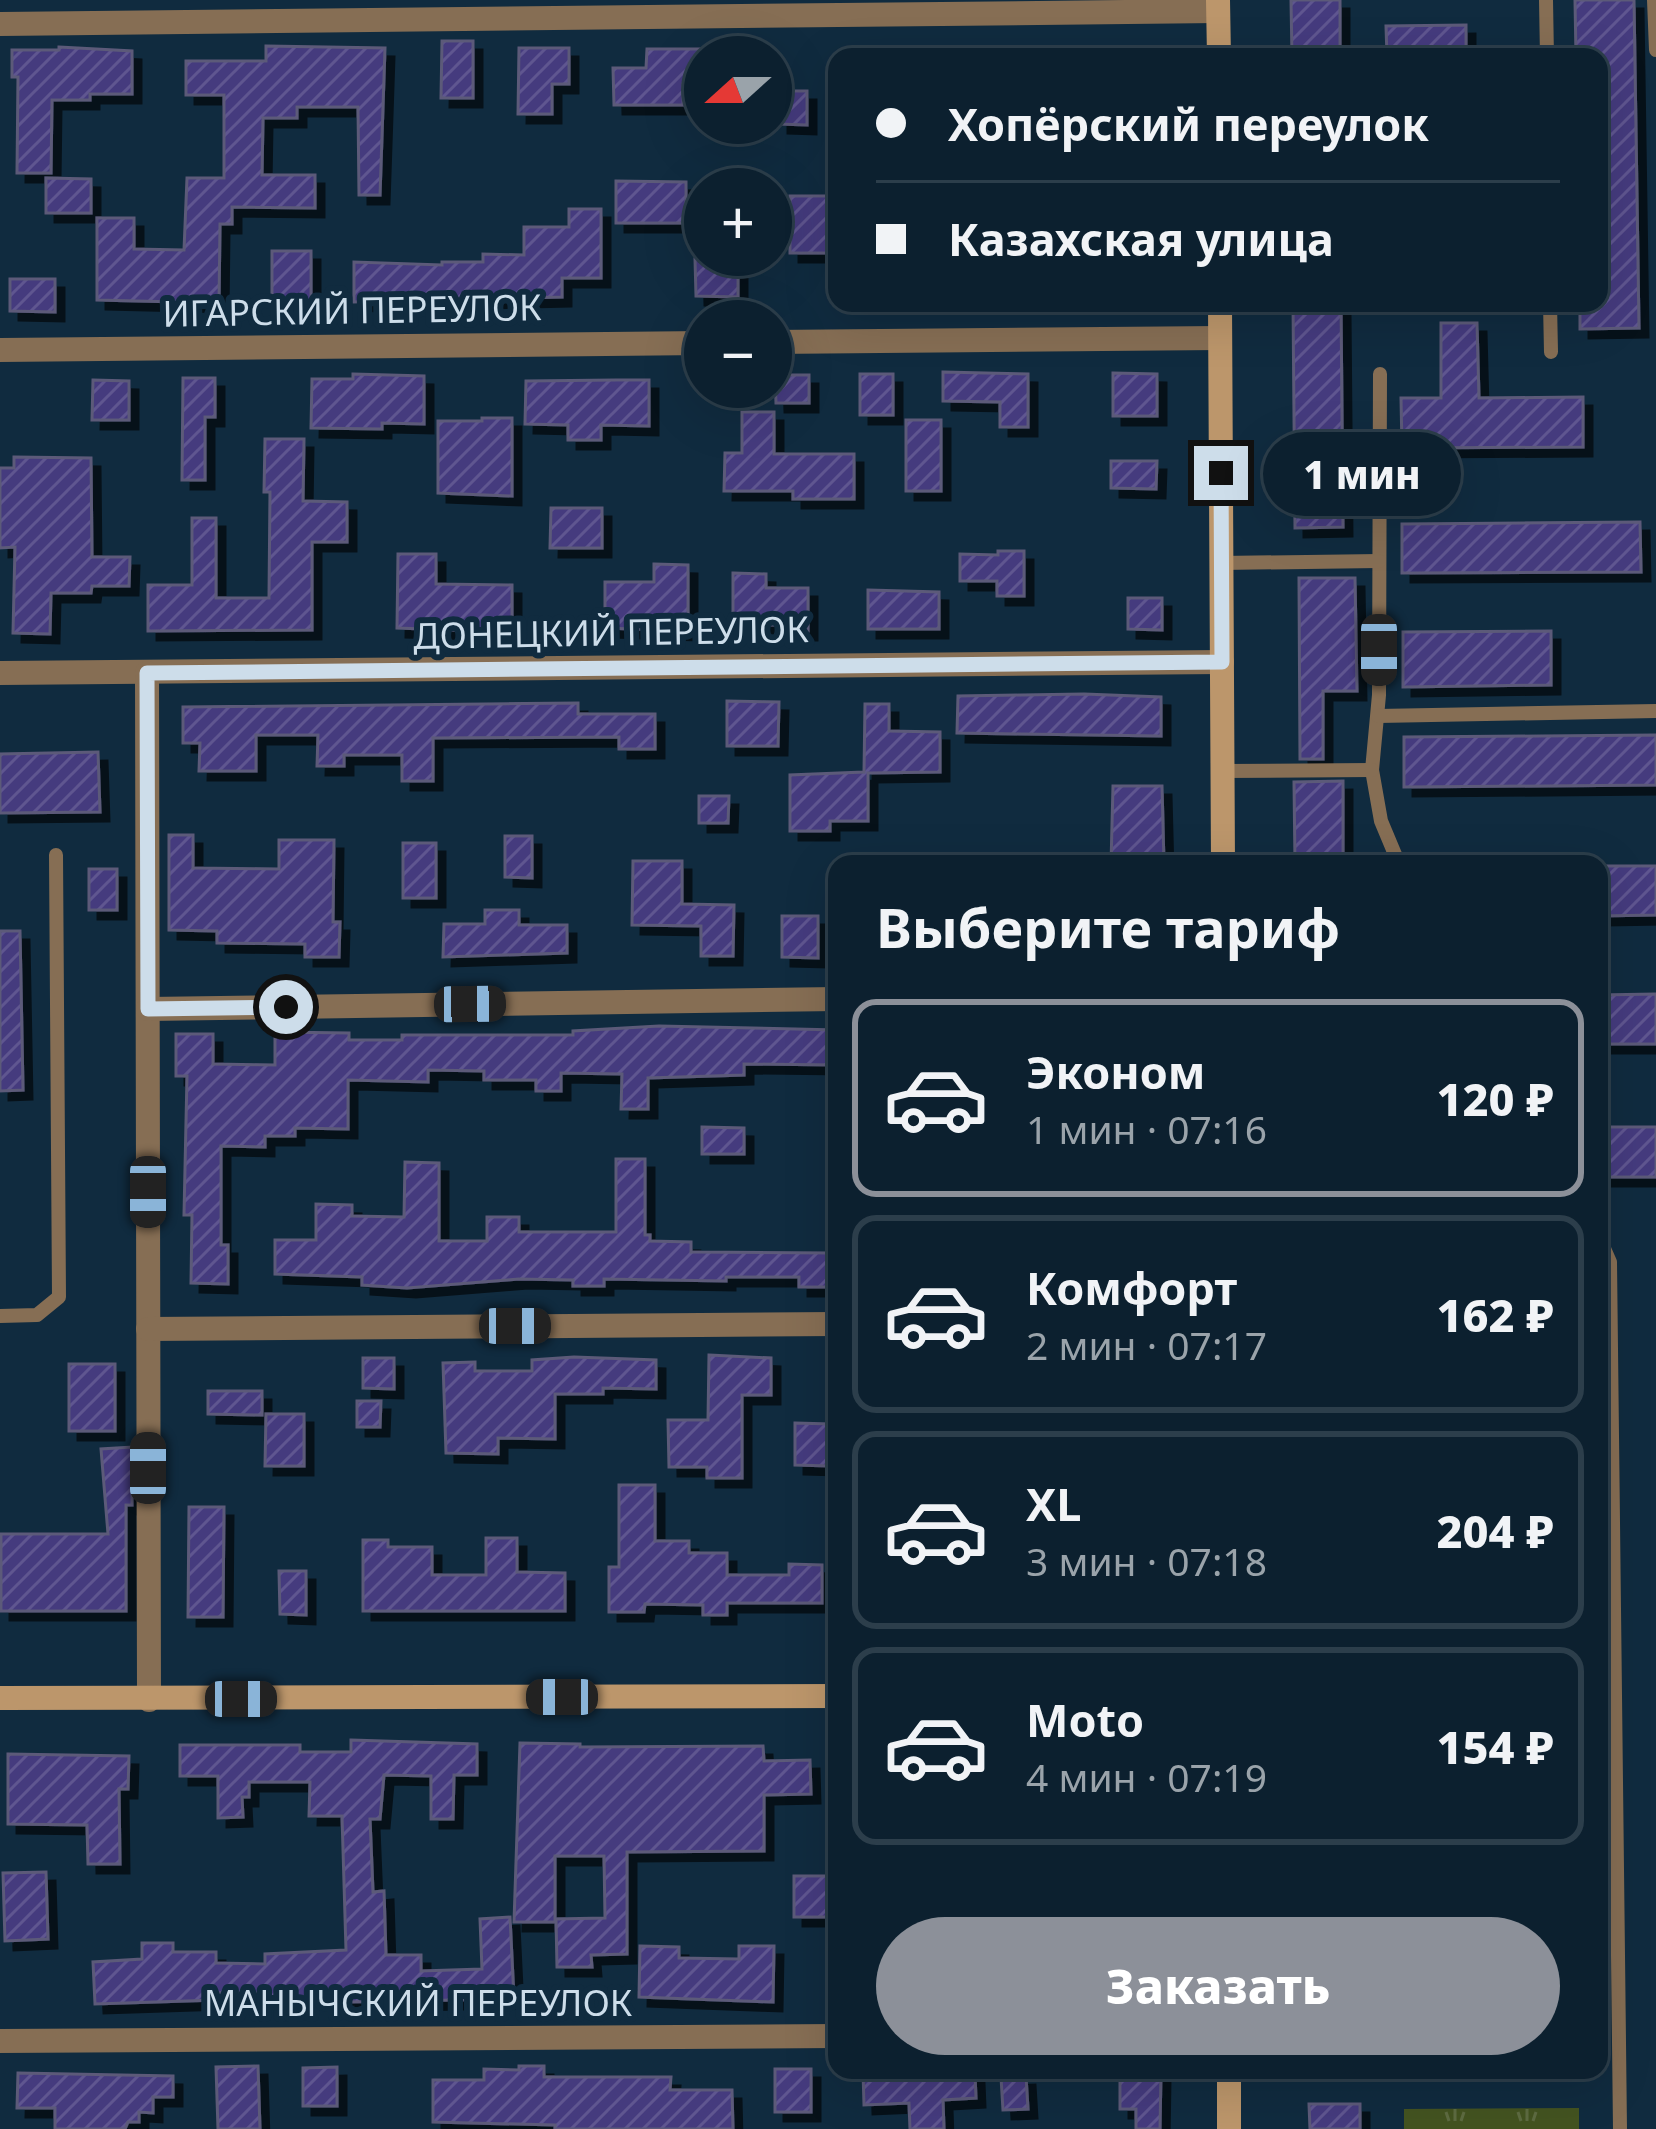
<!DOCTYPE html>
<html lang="ru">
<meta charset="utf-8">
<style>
:root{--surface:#0c202f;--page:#152837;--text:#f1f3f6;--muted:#9aa3aa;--line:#2c3e4b;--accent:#8c9099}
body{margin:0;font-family:"Noto Sans",sans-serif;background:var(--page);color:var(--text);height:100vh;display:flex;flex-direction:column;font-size:45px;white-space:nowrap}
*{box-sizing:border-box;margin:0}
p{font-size:39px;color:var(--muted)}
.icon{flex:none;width:66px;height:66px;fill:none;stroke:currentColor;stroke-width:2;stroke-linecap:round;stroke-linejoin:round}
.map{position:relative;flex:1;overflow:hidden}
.panel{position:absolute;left:828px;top:855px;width:780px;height:1224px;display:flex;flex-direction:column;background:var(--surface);border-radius:24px;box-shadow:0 12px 48px #0002,0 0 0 3px var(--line)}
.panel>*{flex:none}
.banner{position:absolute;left:828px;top:48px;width:780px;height:264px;border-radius:24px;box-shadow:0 12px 48px #0002,0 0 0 3px var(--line);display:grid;align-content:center;height:264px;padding:0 48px;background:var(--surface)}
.needle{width:78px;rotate:249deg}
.tools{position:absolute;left:684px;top:36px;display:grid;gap:24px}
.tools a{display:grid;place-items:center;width:108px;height:108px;border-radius:50%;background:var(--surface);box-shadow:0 12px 48px #0002,0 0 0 3px var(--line);font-size:60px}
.end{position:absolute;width:54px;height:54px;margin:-27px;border:15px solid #cdddea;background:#111;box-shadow:0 0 0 6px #111}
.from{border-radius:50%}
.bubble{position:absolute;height:84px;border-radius:42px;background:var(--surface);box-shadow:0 12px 48px #0002,0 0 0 3px var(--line);font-size:39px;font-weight:800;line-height:84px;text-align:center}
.car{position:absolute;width:36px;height:72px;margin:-36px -18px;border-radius:15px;box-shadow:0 0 9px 3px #0007;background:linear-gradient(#222 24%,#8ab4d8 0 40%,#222 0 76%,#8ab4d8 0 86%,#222 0)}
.banner b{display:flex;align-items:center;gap:42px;height:114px;font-size:45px}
.banner b+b{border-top:3px solid var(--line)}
.banner i{width:30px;height:30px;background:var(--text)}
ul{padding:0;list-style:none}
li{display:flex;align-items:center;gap:36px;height:198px;margin:0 24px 18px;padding:0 24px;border:6px solid var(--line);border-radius:24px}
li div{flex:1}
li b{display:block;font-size:45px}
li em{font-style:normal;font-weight:800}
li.on{border-color:var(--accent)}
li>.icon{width:108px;height:108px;stroke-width:1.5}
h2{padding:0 48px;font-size:54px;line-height:144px}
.primary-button{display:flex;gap:24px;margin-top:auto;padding:24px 48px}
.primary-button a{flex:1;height:138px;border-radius:72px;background:var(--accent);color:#fff;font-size:48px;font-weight:800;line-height:138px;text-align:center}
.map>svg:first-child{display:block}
.grass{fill:url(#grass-tufts)}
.building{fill:url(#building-hatch);stroke:#5c5a79;stroke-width:3;filter:url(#shadow)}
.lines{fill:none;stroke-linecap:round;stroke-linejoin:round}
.lane{stroke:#866e54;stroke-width:14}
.street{stroke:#866e54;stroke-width:24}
.secondary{stroke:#bc966b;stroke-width:24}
.route{stroke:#cdddea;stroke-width:15}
.labels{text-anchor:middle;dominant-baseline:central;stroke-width:12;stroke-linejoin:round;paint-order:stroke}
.street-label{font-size:36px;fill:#cdddea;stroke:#102b3f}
</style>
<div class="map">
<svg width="1656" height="2129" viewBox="0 0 1656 2129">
<defs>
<pattern id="grass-tufts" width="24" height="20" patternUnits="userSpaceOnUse" patternTransform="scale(3)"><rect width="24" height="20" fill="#435320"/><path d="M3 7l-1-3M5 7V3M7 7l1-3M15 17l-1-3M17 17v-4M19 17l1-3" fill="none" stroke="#5d6b41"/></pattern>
<pattern id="building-hatch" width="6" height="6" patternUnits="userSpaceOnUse" patternTransform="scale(3)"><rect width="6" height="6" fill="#453b7e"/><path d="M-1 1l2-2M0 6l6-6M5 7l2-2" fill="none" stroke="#5f5790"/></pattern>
<filter id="shadow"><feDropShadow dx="9" dy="9" stdDeviation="0" flood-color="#0009"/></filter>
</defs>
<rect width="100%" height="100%" fill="#102b3f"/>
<path class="grass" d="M 1579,2108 L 1579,2129 L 1404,2129 L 1404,2109 Z"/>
<g class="building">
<path d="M 1291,0 L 1340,0 L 1340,57 L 1292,57 Z"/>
<path d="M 1575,0 L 1634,0 L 1639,328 L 1580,329 L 1580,303 L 1599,303 L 1599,57 L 1576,57 Z"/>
<path d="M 1466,25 L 1466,57 L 1387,57 L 1386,26 Z"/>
<path d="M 442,41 L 473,41 L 473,98 L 441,98 Z"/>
<path d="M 266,46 L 385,48 L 380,195 L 359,195 L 358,107 L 297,107 L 297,118 L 263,118 L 262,175 L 315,175 L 315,208 L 232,207 L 232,224 L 220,224 L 219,303 L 97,300 L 97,218 L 134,218 L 134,249 L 184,250 L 187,178 L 224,178 L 224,95 L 186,95 L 186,61 L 266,61 Z"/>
<path d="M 59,47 L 132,51 L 132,94 L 90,94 L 90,100 L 52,100 L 51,173 L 17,173 L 18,77 L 12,77 L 12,50 L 59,50 Z"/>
<path d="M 519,48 L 569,48 L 569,84 L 552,84 L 552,114 L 518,114 Z"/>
<path d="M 647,49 L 705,49 L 705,84 L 683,84 L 683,105 L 614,105 L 613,68 L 646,68 Z"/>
<path d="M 779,91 L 807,91 L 807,125 L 779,124 Z"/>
<path d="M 46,178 L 91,179 L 91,213 L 46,213 Z"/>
<path d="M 616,181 L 686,182 L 686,223 L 616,223 Z"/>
<rect x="790" y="196" width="40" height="57"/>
<path d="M 569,209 L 601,209 L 601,278 L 562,278 L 562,297 L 354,302 L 354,262 L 442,265 L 442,262 L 483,262 L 483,254 L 524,255 L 524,227 L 569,227 Z"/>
<rect x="272" y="251" width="39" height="55"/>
<path d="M 695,259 L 738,260 L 738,297 L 696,296 Z"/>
<path d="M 10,279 L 55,279 L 55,312 L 10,311 Z"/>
<path d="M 1293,303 L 1341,303 L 1343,527 L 1295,528 Z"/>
<path d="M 1441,323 L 1477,323 L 1479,398 L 1583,397 L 1583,447 L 1402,448 L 1401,398 L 1441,398 Z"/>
<path d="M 943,372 L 1028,374 L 1028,427 L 1000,427 L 1000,402 L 943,401 Z"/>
<path d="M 1113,373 L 1157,374 L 1157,416 L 1113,416 Z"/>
<path d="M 353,374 L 424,376 L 424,424 L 382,423 L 382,429 L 311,428 L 312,379 L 353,379 Z"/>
<rect x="860" y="374" width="33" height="41"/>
<path d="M 775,375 L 809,375 L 809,403 L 776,403 Z"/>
<path d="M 183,378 L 215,378 L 215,417 L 205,417 L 205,480 L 182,480 Z"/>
<path d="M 93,380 L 129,381 L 129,420 L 92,420 Z"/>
<path d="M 616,380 L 649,380 L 649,426 L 601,425 L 601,440 L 568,440 L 568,425 L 525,424 L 526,381 Z"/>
<path d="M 742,412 L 774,412 L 774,454 L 854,454 L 854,499 L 793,499 L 793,491 L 724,491 L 725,453 L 742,453 Z"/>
<path d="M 482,418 L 512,418 L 512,496 L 438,493 L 438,421 L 482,421 Z"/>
<rect x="906" y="420" width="35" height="71"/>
<path d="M 265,439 L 304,439 L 303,501 L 347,502 L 347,542 L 312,542 L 312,630 L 148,631 L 148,585 L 192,585 L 192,518 L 216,518 L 216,598 L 269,598 L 270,492 L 264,492 Z"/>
<path d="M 14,457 L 91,458 L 92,557 L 130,557 L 129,586 L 92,586 L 91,593 L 51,593 L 50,634 L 13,633 L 15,547 L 0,548 L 0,468 L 14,468 Z"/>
<path d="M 1111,461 L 1157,461 L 1156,489 L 1111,488 Z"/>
<path d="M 551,508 L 602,508 L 602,548 L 550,548 Z"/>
<path d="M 1640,522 L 1641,572 L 1402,573 L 1402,524 Z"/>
<path d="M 998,551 L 1024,551 L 1024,596 L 997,596 L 997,581 L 960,581 L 960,554 L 998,555 Z"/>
<path d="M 398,554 L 436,554 L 436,584 L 512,585 L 512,632 L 397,628 Z"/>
<path d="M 654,564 L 688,565 L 688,631 L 605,628 L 605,582 L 654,582 Z"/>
<path d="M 733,573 L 766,574 L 766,588 L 808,588 L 808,631 L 777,631 L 777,625 L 733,624 Z"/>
<path d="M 1299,578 L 1355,578 L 1357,691 L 1323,691 L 1323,759 L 1300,759 Z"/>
<path d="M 868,590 L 939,592 L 939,629 L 868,629 Z"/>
<path d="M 1128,598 L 1162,598 L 1162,630 L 1128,629 Z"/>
<path d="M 1551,631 L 1551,685 L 1403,687 L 1403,632 Z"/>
<path d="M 1084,694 L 1161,697 L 1161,736 L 957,733 L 958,696 Z"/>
<path d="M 727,701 L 779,702 L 778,746 L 727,746 Z"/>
<path d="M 578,703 L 578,714 L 655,714 L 655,749 L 619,749 L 619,737 L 433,738 L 433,781 L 402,781 L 402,755 L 344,755 L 344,766 L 317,766 L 318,735 L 256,735 L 256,771 L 199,771 L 200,743 L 183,743 L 183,707 Z"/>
<path d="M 865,704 L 889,704 L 889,731 L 940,732 L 940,772 L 868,773 L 868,821 L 830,821 L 830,831 L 790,831 L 790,775 L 864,772 Z"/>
<path d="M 1656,735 L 1656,785 L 1404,787 L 1404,737 Z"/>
<path d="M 98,752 L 100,812 L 0,813 L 0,754 Z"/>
<path d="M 1343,781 L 1343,864 L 1295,864 L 1294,782 Z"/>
<path d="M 1113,786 L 1162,786 L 1164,864 L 1111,864 Z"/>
<path d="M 699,796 L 729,796 L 728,823 L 699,823 Z"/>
<path d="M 169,835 L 193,835 L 193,868 L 279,869 L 279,840 L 334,840 L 333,922 L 340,922 L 339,957 L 305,957 L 305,944 L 217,943 L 217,931 L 169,930 Z"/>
<path d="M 505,836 L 532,836 L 532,878 L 505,877 Z"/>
<rect x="403" y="843" width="33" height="55"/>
<path d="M 633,861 L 682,861 L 682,904 L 734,905 L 733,956 L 701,956 L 701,926 L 632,925 Z"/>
<path d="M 1599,866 L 1656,866 L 1656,915 L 1599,916 Z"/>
<rect x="89" y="869" width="28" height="41"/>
<path d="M 485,910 L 519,910 L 519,925 L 567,925 L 567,953 L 443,957 L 444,924 L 485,924 Z"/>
<path d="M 782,916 L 818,916 L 818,958 L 782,957 Z"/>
<path d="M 0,931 L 20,931 L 23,1090 L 0,1091 Z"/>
<path d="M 1656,994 L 1656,1044 L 1599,1044 L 1599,995 Z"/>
<path d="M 659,1026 L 837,1030 L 837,1065 L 744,1064 L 744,1075 L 648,1078 L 648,1109 L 621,1109 L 622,1074 L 561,1073 L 561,1091 L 536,1091 L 536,1080 L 484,1080 L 484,1071 L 428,1070 L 428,1082 L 348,1080 L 348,1129 L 295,1128 L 295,1136 L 265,1136 L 265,1147 L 221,1146 L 221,1245 L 228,1245 L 228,1284 L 191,1283 L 192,1215 L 184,1215 L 187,1076 L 176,1076 L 176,1034 L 213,1034 L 213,1064 L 275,1065 L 275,1032 L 349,1033 L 349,1040 L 402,1040 L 402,1035 L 573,1035 L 573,1031 Z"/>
<path d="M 702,1127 L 744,1128 L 744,1154 L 702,1154 Z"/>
<rect x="1599" y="1127" width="57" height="50"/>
<path d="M 616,1159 L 645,1159 L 645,1235 L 650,1235 L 650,1241 L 691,1242 L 691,1252 L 833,1253 L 833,1287 L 799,1287 L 799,1277 L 726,1277 L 726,1281 L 604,1279 L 604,1286 L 573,1286 L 573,1280 L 519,1279 L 407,1288 L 362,1285 L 362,1277 L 275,1274 L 275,1240 L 316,1240 L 316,1204 L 352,1205 L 352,1216 L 404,1217 L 405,1162 L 439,1163 L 439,1241 L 487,1241 L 487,1217 L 519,1217 L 519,1232 L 616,1232 Z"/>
<path d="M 709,1355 L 771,1358 L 771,1395 L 742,1395 L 742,1478 L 707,1478 L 707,1467 L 669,1467 L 668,1420 L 708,1420 Z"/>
<path d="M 574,1357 L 656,1360 L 656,1389 L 603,1388 L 603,1394 L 555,1394 L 555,1439 L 498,1438 L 498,1454 L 446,1453 L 443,1363 L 475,1362 L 475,1371 L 532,1371 L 532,1360 Z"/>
<path d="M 363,1358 L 394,1358 L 394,1389 L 363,1388 Z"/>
<rect x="69" y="1364" width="46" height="67"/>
<path d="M 208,1391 L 262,1391 L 262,1415 L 208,1414 Z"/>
<path d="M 357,1401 L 381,1401 L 380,1427 L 357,1427 Z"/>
<path d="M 266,1414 L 304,1414 L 304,1466 L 265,1466 Z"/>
<path d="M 795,1423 L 830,1424 L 830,1466 L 795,1465 Z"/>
<path d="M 132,1447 L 132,1505 L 126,1505 L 126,1611 L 1,1611 L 1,1534 L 108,1534 L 101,1449 Z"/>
<path d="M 619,1485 L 655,1485 L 655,1541 L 689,1541 L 689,1553 L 727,1553 L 727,1575 L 789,1575 L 789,1564 L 822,1565 L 822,1603 L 727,1603 L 727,1615 L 703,1615 L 703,1605 L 645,1604 L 644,1612 L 609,1612 L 609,1567 L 619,1567 Z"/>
<path d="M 189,1507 L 224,1507 L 223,1617 L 188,1617 Z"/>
<path d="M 486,1538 L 517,1538 L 517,1572 L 565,1573 L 565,1611 L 363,1611 L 363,1540 L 388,1540 L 388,1547 L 432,1547 L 432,1575 L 486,1575 Z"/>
<path d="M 279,1571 L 306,1571 L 306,1615 L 280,1614 Z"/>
<path d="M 351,1740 L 477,1744 L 477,1775 L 454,1775 L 453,1819 L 431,1819 L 431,1776 L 384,1775 L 380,1819 L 370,1819 L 373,1892 L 384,1891 L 386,1955 L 421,1955 L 421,1971 L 482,1969 L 480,1919 L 510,1917 L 514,1999 L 347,2002 L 347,1995 L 265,1998 L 265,1993 L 216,1993 L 216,2000 L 95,2004 L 93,1962 L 142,1959 L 142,1943 L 173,1943 L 173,1952 L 216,1952 L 216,1963 L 265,1964 L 265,1954 L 346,1950 L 342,1816 L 309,1816 L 310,1782 L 249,1782 L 249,1797 L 242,1797 L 243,1817 L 218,1818 L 218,1776 L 180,1776 L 180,1745 L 300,1745 L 300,1752 L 351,1752 Z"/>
<path d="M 520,1743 L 580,1744 L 580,1747 L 763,1746 L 764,1761 L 810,1760 L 811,1794 L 764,1795 L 764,1851 L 627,1852 L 627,1954 L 591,1955 L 592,1967 L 557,1967 L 556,1919 L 605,1918 L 604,1856 L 555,1856 L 555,1922 L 514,1922 Z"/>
<path d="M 8,1754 L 129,1756 L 128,1789 L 119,1789 L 120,1864 L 88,1864 L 87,1825 L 8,1824 Z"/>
<path d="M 46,1872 L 48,1939 L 5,1941 L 3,1873 Z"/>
<rect x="794" y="1876" width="43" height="41"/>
<path d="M 640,1946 L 679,1947 L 679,1958 L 739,1959 L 739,1946 L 774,1946 L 773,2002 L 639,1997 Z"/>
<path d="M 258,2066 L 260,2129 L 218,2129 L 216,2067 Z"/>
<path d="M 519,2066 L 544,2066 L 544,2077 L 671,2077 L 670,2090 L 732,2090 L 733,2129 L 555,2129 L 555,2125 L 433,2122 L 433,2080 L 484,2080 L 484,2069 L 519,2070 Z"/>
<path d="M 337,2067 L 337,2106 L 303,2106 L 303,2068 Z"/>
<rect x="775" y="2069" width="36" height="43"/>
<path d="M 863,2072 L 975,2074 L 976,2098 L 943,2100 L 944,2129 L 910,2129 L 909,2103 L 864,2105 Z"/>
<path d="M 1120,2072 L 1161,2072 L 1160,2129 L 1136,2129 L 1136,2109 L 1120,2109 Z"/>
<path d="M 18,2073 L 173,2076 L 173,2097 L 153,2097 L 153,2113 L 139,2112 L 139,2122 L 128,2122 L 125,2129 L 55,2129 L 55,2108 L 17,2108 Z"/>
<path d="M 1026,2076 L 1028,2109 L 1003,2110 L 1001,2077 Z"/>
<path d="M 1309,2104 L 1360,2104 L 1360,2129 L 1310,2129 Z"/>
</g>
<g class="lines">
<g class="lane">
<path d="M 1546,0 L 1547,57"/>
<path d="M 1654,0 L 1656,50"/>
<path d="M 1550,303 L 1551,352"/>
<path d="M 1380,374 L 1379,695 L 1372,770 L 1381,821 L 1399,864"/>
<path d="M 1221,563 L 1379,561"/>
<path d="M 1378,716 L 1656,711"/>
<path d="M 1222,771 L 1372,770"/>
<path d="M 1599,1237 L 1610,1262 L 1620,2129"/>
<path d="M 0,1316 L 37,1315 L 59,1297 L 56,855"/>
</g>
<g class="street">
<path d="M 0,24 L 1218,11"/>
<path d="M 771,342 L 1220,338"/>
<path d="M 0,350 L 705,343"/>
<path d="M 0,673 L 1222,662"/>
<path d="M 147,673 L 149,1700"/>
<path d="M 148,1009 L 837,999"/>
<path d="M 148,1329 L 837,1324"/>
<path d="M 0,2041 L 837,2036"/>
</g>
<g class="secondary">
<path d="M 1218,0 L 1219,57"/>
<path d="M 1220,303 L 1223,864"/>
<path d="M 0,1698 L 837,1696"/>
<path d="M 1229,2070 L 1229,2129"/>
</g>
</g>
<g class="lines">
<path class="route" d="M 286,1007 L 148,1009 L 147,673 L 1222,662 L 1221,473"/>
</g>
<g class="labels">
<g class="street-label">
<text transform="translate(352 310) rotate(-1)">ИГАРСКИЙ ПЕРЕУЛОК</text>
<text transform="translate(611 632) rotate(-1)">ДОНЕЦКИЙ ПЕРЕУЛОК</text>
<text x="418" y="2002">МАНЫЧСКИЙ ПЕРЕУЛОК</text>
</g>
</g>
</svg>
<div class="tools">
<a><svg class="needle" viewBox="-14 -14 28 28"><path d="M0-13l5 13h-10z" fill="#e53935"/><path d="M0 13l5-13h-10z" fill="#9aa3aa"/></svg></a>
<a>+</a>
<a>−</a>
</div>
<i class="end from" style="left:286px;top:1007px"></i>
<i class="end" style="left:1221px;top:473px"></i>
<div class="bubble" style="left:1263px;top:432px;width:198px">1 мин</div>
<i class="car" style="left:1379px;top:650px;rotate:180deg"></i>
<i class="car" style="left:470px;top:1004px;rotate:89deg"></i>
<i class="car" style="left:148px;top:1192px;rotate:180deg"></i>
<i class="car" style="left:515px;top:1326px;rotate:90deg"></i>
<i class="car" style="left:148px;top:1468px;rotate:0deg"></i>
<i class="car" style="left:562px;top:1697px;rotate:270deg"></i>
<i class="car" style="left:241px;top:1699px;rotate:90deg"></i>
<div class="banner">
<b><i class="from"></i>Хопёрский переулок</b>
<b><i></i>Казахская улица</b>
</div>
<section class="panel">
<h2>Выберите тариф</h2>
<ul>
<li class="on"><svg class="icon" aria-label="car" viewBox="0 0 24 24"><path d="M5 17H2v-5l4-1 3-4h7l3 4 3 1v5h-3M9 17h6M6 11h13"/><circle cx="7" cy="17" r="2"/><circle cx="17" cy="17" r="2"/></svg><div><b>Эконом</b><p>1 мин · 07:16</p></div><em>120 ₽</em></li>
<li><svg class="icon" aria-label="car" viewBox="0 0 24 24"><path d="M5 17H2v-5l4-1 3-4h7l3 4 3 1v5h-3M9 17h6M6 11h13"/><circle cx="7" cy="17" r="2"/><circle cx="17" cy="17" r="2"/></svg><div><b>Комфорт</b><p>2 мин · 07:17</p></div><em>162 ₽</em></li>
<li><svg class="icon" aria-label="car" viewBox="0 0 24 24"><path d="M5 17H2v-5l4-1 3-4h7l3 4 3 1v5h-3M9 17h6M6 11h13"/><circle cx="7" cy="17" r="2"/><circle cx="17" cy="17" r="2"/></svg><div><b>XL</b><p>3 мин · 07:18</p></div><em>204 ₽</em></li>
<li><svg class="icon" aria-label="car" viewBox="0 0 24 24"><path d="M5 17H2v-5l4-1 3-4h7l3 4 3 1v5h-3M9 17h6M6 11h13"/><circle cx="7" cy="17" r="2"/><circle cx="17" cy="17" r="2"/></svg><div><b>Moto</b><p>4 мин · 07:19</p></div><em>154 ₽</em></li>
</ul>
<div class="primary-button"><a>Заказать</a></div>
</section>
</div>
